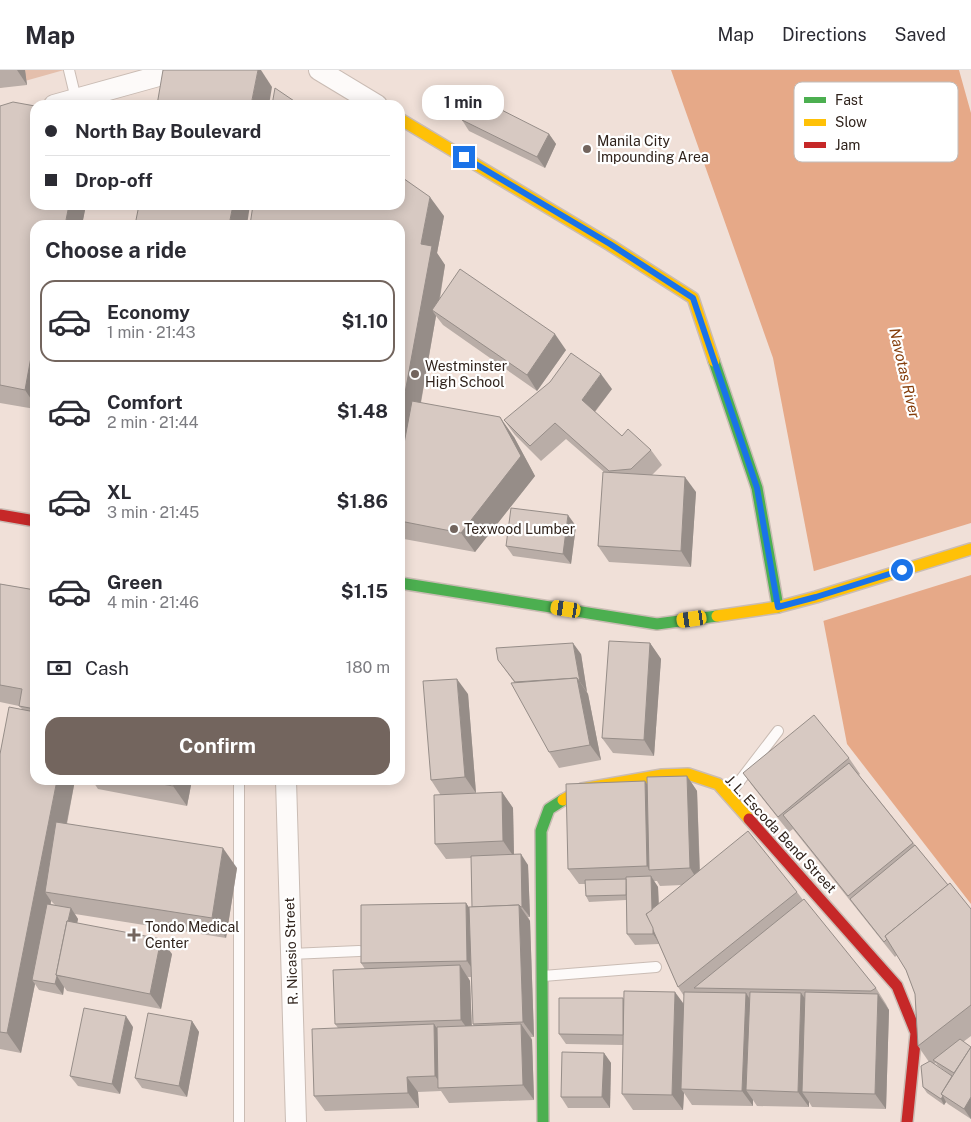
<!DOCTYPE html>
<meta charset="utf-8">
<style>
:root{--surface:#fff;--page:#f7f7f7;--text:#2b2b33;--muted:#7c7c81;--line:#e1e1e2;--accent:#73655e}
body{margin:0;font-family:"Public Sans",sans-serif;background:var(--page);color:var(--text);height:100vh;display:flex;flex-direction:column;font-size:19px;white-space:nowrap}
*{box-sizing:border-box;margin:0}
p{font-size:16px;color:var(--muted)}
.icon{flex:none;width:28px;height:28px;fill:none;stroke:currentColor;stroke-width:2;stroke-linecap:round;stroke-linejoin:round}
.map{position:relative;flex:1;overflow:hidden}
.drawer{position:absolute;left:30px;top:150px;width:375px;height:565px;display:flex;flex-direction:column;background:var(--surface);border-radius:15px;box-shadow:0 2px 12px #0003}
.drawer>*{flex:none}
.hud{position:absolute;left:30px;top:30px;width:375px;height:110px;border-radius:15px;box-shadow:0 2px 12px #0003;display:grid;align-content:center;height:110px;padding:0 15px;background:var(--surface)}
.end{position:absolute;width:22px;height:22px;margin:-11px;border:6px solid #1a73e8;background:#fff;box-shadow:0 0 0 2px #fff}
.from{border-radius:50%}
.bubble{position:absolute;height:35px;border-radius:15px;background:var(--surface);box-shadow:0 2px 12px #0003;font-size:16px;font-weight:700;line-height:35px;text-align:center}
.car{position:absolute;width:15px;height:30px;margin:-15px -8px;border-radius:6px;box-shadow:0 0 4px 1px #0007;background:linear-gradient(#f5c518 24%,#345 0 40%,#f5c518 0 76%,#345 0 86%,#f5c518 0)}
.hud b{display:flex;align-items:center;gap:18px;height:48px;font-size:19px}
.hud b+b{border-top:1px solid var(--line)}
.hud i{width:12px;height:12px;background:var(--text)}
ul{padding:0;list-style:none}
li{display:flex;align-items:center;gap:15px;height:82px;margin:0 10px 8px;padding:0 5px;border:2px solid transparent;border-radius:15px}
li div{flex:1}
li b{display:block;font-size:19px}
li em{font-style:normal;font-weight:700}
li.current{border-color:var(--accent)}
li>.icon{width:45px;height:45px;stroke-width:1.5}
h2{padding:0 15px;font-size:22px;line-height:60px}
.pay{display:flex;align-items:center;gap:12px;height:55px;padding:0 15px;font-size:19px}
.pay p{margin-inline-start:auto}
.primary-button{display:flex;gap:10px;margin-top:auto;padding:10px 15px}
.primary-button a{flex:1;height:58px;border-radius:15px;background:var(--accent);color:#fff;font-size:20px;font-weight:700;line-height:58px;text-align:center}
header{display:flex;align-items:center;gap:30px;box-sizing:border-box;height:70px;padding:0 25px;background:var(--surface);border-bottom:1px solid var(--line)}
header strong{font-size:24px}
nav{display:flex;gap:28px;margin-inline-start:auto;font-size:18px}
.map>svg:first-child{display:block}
.green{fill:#e4bfac}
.water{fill:#e6a988}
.pier{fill:#f0e0d8}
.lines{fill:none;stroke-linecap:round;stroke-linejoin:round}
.lane-casing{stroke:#cabcb4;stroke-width:12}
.street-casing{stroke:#cabcb4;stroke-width:22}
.fast-casing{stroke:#cabcb4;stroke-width:14}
.slow-casing{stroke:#cabcb4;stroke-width:14}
.jam-casing{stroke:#cabcb4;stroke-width:14}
.lane{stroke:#fdfaf9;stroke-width:10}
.street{stroke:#fdfaf9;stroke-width:20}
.fast{stroke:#4caf50;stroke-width:11}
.slow{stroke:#ffc107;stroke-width:11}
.jam{stroke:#c62828;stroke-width:11}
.wall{fill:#b9ada7;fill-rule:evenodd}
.shaded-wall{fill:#968d88}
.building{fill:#d7c9c2;stroke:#968d88}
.route{stroke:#1a73e8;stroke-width:6}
.poi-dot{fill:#73655e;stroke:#fff;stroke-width:2}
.labels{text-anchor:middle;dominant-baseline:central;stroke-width:4.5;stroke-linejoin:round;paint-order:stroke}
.poi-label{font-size:14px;fill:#30231c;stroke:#fff;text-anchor:start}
.street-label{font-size:14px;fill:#30231c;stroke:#fff}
.water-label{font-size:15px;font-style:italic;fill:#843c09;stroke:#fff}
.key{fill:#fff;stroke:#c1bdbb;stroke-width:1}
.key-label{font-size:14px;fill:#30231c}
</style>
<header>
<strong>Map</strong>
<nav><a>Map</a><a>Directions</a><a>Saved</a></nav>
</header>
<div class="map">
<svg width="971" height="1052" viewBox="0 0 971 1052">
<rect width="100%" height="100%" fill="#f0e0d8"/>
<path class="green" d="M 0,0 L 64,0 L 0,18 Z"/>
<path class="water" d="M 671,0 L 959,0 L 971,43 L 971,834 L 847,674 L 773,288 Z"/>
<path class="pier" d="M 971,453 L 971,505 L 823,551 L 811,502 Z"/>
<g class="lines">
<g class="lane-casing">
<g id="lane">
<path d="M 69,0 L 76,29"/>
<path d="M 239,710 L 239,1052"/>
<path d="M 729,725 L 778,661"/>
<path d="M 291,884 L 359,881"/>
<path d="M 543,906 L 656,897"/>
</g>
</g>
<g class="street-casing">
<g id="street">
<path d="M 319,0 L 377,35"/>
<path d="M 54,35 L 180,0"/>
<path d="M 286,710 L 296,1052"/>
</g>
</g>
<g class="fast-casing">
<g id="fast">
<path d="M 714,291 L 757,418 L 778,537"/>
<path d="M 400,513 L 657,554 L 717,546"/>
<path d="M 543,1052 L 541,761 L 549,739 L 563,730"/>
</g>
</g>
<g class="slow-casing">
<g id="slow">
<path d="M 400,49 L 610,175 L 693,228 L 714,291"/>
<path d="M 717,546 L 778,537 L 816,527 L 971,479"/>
<path d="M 563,730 L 582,719 L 662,705 L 688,704 L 718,714 L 749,749"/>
</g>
</g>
<g class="jam-casing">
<g id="jam">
<path d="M 0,445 L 35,451"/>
<path d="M 749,749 L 897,916 L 916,963 L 907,1052"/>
</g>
</g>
<use href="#lane" class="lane"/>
<use href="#street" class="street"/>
<use href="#fast" class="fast"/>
<use href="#slow" class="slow"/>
<use href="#jam" class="jam"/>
</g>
<g class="wall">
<path d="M 0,0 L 25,0 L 27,15 L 0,18 Z"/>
<path d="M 0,36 L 86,135 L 82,155 L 35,155 L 35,339 L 0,333 Z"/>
<path d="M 462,50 L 549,64 L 556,74 L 545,98 L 469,61 Z"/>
<path d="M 444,146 L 437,183 L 445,195 L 440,229 L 566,280 L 537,321 L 443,255 L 436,246 L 421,333 L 514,367 L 535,406 L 475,482 L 404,469 L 400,464 L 400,155 Z"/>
<path d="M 612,319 L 595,342 L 622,366 L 651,380 L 662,395 L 652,405 L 696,422 L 691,497 L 609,492 L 598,476 L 604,402 L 566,369 L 541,391 L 515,365 L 504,350 Z"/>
<path d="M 576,456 L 571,494 L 513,486 L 506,476 Z"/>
<path d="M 0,514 L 35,520 L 35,710 L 75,710 L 67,754 L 237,798 L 226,868 L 75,844 L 78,849 L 77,853 L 172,884 L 161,939 L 67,921 L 64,917 L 63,925 L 39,920 L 35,914 L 21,983 L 0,979 L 0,684 L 22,639 L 19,636 L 0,632 ZM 51,831 L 55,835 L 51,834 Z"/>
<path d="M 650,573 L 661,589 L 654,686 L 613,683 L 602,668 Z"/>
<path d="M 581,584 L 587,622 L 588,624 L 601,690 L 559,698 L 549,682 L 514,612 L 498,590 Z"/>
<path d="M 468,624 L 476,723 L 502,722 L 513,738 L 514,785 L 528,795 L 530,847 L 528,847 L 530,851 L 534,967 L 531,967 L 532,970 L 534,1030 L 449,1033 L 441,1021 L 418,1022 L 419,1038 L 325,1041 L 314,1026 L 338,958 L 335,954 L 365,899 L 361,893 L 466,833 L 469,838 L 472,837 L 471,788 L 446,789 L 435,774 L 440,724 L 431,710 ZM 468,907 L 471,907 L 473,954 L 474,956 L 472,956 L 470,911 Z"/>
<path d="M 849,688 L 860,704 L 859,705 L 916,776 L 948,815 L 971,839 L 971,966 L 963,972 L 971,977 L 971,1049 L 948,1034 L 946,1032 L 944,1035 L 927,1023 L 923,1017 L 929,992 L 918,976 L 915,924 L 906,900 L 897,885 L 895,887 L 793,759 L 789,762 L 754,718 L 743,703 ZM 936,993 L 937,995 L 952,1006 L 934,994 Z"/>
<path d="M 687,706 L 697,721 L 700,800 L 797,822 L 803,830 L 876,918 L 886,934 L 889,940 L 886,1039 L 812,1037 L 809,1032 L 809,1037 L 757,1036 L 753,1030 L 753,1036 L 692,1035 L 684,1023 L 683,1040 L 633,1040 L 622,1024 L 623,975 L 566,974 L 559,964 L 624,929 L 684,935 L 684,926 L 678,917 L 659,874 L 635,875 L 627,864 L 626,830 L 589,832 L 586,826 L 585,814 L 579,814 L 568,799 L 647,714 ZM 654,811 L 657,811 L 660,816 L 682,815 L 659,834 L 658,817 Z"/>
<path d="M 92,710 L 192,710 L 187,736 L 98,719 Z"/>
<path d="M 192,951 L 199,962 L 187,1027 L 142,1018 L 135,1008 Z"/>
<path d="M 133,957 L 120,1024 L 78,1016 L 70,1006 Z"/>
<path d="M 604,983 L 611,993 L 610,1038 L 568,1038 L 561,1027 Z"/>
</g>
<g class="shaded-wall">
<path d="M 17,0 L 25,0 L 27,15 Z"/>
<path d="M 258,0 L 261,0 L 272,17 L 269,35 L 251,35 Z"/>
<path d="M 549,64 L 556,74 L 545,98 L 537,87 Z"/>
<path d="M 430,127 L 444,146 L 437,183 L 445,195 L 437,243 L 432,240 L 436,246 L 414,370 L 400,350 L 421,174 Z"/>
<path d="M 69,135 L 86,135 L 82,155 L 65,155 Z"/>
<path d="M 233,135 L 250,135 L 247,155 L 229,155 Z"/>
<path d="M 555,264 L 566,280 L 537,321 L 527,305 Z"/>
<path d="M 35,265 L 35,335 L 25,320 Z"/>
<path d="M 601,304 L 612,319 L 592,345 L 582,330 Z"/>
<path d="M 500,347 L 514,367 L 535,406 L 475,482 L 461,463 Z"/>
<path d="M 400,349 L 414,370 L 400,395 Z"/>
<path d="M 685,407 L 696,422 L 691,497 L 681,481 Z"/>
<path d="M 568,445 L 576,456 L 571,494 L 563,484 Z"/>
<path d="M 573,573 L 581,584 L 587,622 L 580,612 Z"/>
<path d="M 650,573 L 661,589 L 654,686 L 644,670 Z"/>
<path d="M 577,608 L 588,624 L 601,690 L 590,675 Z"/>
<path d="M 457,609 L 468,624 L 476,723 L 465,707 Z"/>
<path d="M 687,706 L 697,721 L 700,814 L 690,798 Z"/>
<path d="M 57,710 L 75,710 L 53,823 L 45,822 L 51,831 L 35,910 L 32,910 L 35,914 L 21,983 L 7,963 Z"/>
<path d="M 174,710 L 192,710 L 187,736 L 173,716 Z"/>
<path d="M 645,711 L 656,727 L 650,800 L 647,796 Z"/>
<path d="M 502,722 L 513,738 L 514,787 L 503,771 Z"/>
<path d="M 223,778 L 237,798 L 226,868 L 212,848 Z"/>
<path d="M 521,784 L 528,795 L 530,847 L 522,837 Z"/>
<path d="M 651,806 L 658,817 L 660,874 L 653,864 Z"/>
<path d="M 466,833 L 477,849 L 478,907 L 467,891 Z"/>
<path d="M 519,835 L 530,851 L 534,967 L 523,952 Z"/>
<path d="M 71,838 L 78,849 L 66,907 L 57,906 Z"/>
<path d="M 161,869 L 172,884 L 161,939 L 150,924 Z"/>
<path d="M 460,895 L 470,911 L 472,965 L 461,950 Z"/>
<path d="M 57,906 L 64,917 L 63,925 L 55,914 Z"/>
<path d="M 675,922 L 686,937 L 681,1019 L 684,1023 L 683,1040 L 672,1025 Z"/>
<path d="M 746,923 L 756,939 L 746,1020 L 753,1030 L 753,1036 L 742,1021 Z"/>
<path d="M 801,923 L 812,938 L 802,1022 L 809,1032 L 809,1037 L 798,1022 Z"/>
<path d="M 878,924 L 889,940 L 886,1039 L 875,1024 Z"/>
<path d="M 126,946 L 133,957 L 120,1024 L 112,1014 Z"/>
<path d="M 192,951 L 199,962 L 187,1027 L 179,1016 Z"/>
<path d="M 434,954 L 445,970 L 444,1018 L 435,1006 Z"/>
<path d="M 521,954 L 532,970 L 534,1030 L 523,1015 Z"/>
<path d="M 604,983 L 611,993 L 610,1038 L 602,1027 Z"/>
<path d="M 407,1007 L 418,1022 L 419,1038 L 408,1023 Z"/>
<path d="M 943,1026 L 946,1032 L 944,1035 L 941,1029 Z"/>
<path d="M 971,1027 L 971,1049 L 964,1039 Z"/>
</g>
<g class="building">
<path d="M 163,0 L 258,0 L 251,35 L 157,35 Z"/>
<path d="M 275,18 L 300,35 L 272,35 Z"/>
<path d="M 474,26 L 549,64 L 537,87 L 462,50 Z"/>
<path d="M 13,32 L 35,36 L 35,135 L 69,135 L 65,155 L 35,155 L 35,265 L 25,320 L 0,315 L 0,36 Z"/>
<path d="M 400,106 L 430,127 L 421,174 L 432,176 L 400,350 L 400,155 L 250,155 L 253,135 L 400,135 Z"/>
<path d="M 139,135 L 233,135 L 229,155 L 135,155 Z"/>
<path d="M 460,199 L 555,264 L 527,305 L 432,240 Z"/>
<path d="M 571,283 L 601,304 L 582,330 L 622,366 L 628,359 L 651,380 L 631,399 L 609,401 L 555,353 L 530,376 L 504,350 L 550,312 Z"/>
<path d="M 412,331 L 500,347 L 521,386 L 461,463 L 400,451 L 400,395 Z"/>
<path d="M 603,402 L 685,407 L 681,481 L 598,476 Z"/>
<path d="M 511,438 L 568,445 L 563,484 L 506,476 Z"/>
<path d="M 0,514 L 35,520 L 35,639 L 19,636 L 22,619 L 0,615 Z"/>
<path d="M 609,571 L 650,573 L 644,670 L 602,668 Z"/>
<path d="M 573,573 L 580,612 L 577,608 L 515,612 L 498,590 L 496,578 Z"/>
<path d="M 577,608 L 590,675 L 549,682 L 511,613 Z"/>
<path d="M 457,609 L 465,707 L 431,710 L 423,611 Z"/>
<path d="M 9,637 L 35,642 L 35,710 L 57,710 L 7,963 L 0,962 L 0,684 Z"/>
<path d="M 814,645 L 849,688 L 778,747 L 743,703 Z"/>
<path d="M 849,693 L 913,773 L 848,826 L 783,745 Z"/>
<path d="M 687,706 L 690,798 L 649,800 L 647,707 Z"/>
<path d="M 140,710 L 174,710 L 173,716 Z"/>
<path d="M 645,711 L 647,796 L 568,799 L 566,714 Z"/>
<path d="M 502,722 L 503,771 L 435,774 L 434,725 Z"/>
<path d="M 56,752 L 223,778 L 212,848 L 45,822 Z"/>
<path d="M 748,761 L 797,822 L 678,917 L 646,844 Z"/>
<path d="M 915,775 L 948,815 L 885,866 L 887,869 L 884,872 L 850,829 Z"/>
<path d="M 521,784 L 522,837 L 521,837 L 519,835 L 472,837 L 471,786 Z"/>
<path d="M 651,806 L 652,840 L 646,844 L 653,858 L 653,864 L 627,864 L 626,807 Z"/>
<path d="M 626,809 L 626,825 L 586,826 L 585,810 Z"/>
<path d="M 950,813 L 971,839 L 971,935 L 918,976 L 915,924 L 906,900 L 885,866 Z"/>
<path d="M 804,829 L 876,918 L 871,921 L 694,918 Z"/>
<path d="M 466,833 L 467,891 L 361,893 L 361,835 Z"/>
<path d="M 47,834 L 71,838 L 68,851 L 67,851 L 56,905 L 57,906 L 55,914 L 32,910 Z"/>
<path d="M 519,835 L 523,952 L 473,954 L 469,837 Z"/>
<path d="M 67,851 L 161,869 L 150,924 L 56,905 Z"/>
<path d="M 460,895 L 461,950 L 335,954 L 333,900 Z"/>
<path d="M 624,921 L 675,922 L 672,1025 L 622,1024 Z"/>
<path d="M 684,922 L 746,923 L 742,1021 L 681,1019 Z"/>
<path d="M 750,922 L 801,923 L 798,1022 L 746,1020 Z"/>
<path d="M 805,922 L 878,924 L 875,1024 L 802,1022 Z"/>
<path d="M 559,928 L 623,928 L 623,965 L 559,964 Z"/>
<path d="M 84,938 L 126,946 L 112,1014 L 70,1006 Z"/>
<path d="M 148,943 L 192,951 L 179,1016 L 135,1008 Z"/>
<path d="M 434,954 L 435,1006 L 407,1007 L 408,1023 L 314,1026 L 312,959 Z"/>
<path d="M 521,954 L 523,1015 L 438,1018 L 437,957 Z"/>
<path d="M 960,969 L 971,977 L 954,1003 L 933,990 Z"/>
<path d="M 971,977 L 971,1027 L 964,1039 L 941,1024 Z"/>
<path d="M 562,982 L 604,983 L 602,1027 L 561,1027 Z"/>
<path d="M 930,991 L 952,1006 L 941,1024 L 943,1026 L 941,1029 L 923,1017 L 921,996 Z"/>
</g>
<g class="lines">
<path class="route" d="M 464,87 L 610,174 L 693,228 L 757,418 L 778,537 L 816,527 L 902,500"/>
</g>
<g class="poi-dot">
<circle cx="587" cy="79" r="5"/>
<circle cx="415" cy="304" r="5"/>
<circle cx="454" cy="459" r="5"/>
<path d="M131.5 857.5h5v5h5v5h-5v5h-5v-5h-5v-5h5z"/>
</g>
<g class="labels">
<g class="poi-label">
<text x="597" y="71">Manila City<tspan x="597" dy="16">Impounding Area</tspan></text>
<text x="425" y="296">Westminster<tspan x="425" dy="16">High School</tspan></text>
<text x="464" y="459">Texwood Lumber</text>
<text x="145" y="857">Tondo Medical<tspan x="145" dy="16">Center</tspan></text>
</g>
<g class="street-label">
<text transform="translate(781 764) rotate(47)">J. L. Escoda Bend Street</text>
<text transform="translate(291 881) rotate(-92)">R. Nicasio Street</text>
</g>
<g class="water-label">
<text transform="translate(905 303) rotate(77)">Navotas River</text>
</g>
</g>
<rect x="794" y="12" width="164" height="80" rx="8" class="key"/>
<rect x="804" y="27" width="22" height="6" fill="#4caf50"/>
<rect x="804" y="49" width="22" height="7" fill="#ffc107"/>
<rect x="804" y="72" width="22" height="6" fill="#c62828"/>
<g class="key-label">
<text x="835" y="35">Fast</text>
<text x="835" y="57">Slow</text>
<text x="835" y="80">Jam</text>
</g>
</svg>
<i class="end from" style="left:902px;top:500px"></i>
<i class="end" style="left:464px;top:87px"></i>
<div class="bubble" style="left:422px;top:15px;width:82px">1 min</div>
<i class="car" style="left:566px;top:539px;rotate:279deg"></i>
<i class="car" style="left:692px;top:549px;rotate:262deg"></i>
<div class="hud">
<b><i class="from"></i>North Bay Boulevard</b>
<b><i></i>Drop-off</b>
</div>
<section class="drawer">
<h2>Choose a ride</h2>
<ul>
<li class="current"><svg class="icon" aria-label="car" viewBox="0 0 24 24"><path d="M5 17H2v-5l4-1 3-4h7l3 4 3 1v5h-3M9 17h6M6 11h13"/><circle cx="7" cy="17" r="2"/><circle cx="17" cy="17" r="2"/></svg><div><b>Economy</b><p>1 min · 21:43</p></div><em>$1.10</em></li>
<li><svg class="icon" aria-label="car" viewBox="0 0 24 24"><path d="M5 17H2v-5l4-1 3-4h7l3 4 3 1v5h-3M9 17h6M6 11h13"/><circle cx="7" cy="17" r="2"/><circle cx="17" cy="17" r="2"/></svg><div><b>Comfort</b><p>2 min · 21:44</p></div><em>$1.48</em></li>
<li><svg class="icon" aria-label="car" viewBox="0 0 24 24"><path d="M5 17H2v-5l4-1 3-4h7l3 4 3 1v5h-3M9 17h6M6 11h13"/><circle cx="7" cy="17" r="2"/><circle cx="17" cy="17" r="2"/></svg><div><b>XL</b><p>3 min · 21:45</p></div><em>$1.86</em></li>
<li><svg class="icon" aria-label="car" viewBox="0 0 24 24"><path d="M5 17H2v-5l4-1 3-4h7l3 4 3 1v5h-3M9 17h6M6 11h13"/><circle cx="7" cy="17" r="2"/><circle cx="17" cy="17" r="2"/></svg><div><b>Green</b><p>4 min · 21:46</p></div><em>$1.15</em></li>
</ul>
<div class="pay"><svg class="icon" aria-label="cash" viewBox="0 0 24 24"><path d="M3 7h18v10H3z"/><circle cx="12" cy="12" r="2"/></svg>Cash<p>180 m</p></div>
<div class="primary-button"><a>Confirm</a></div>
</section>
</div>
